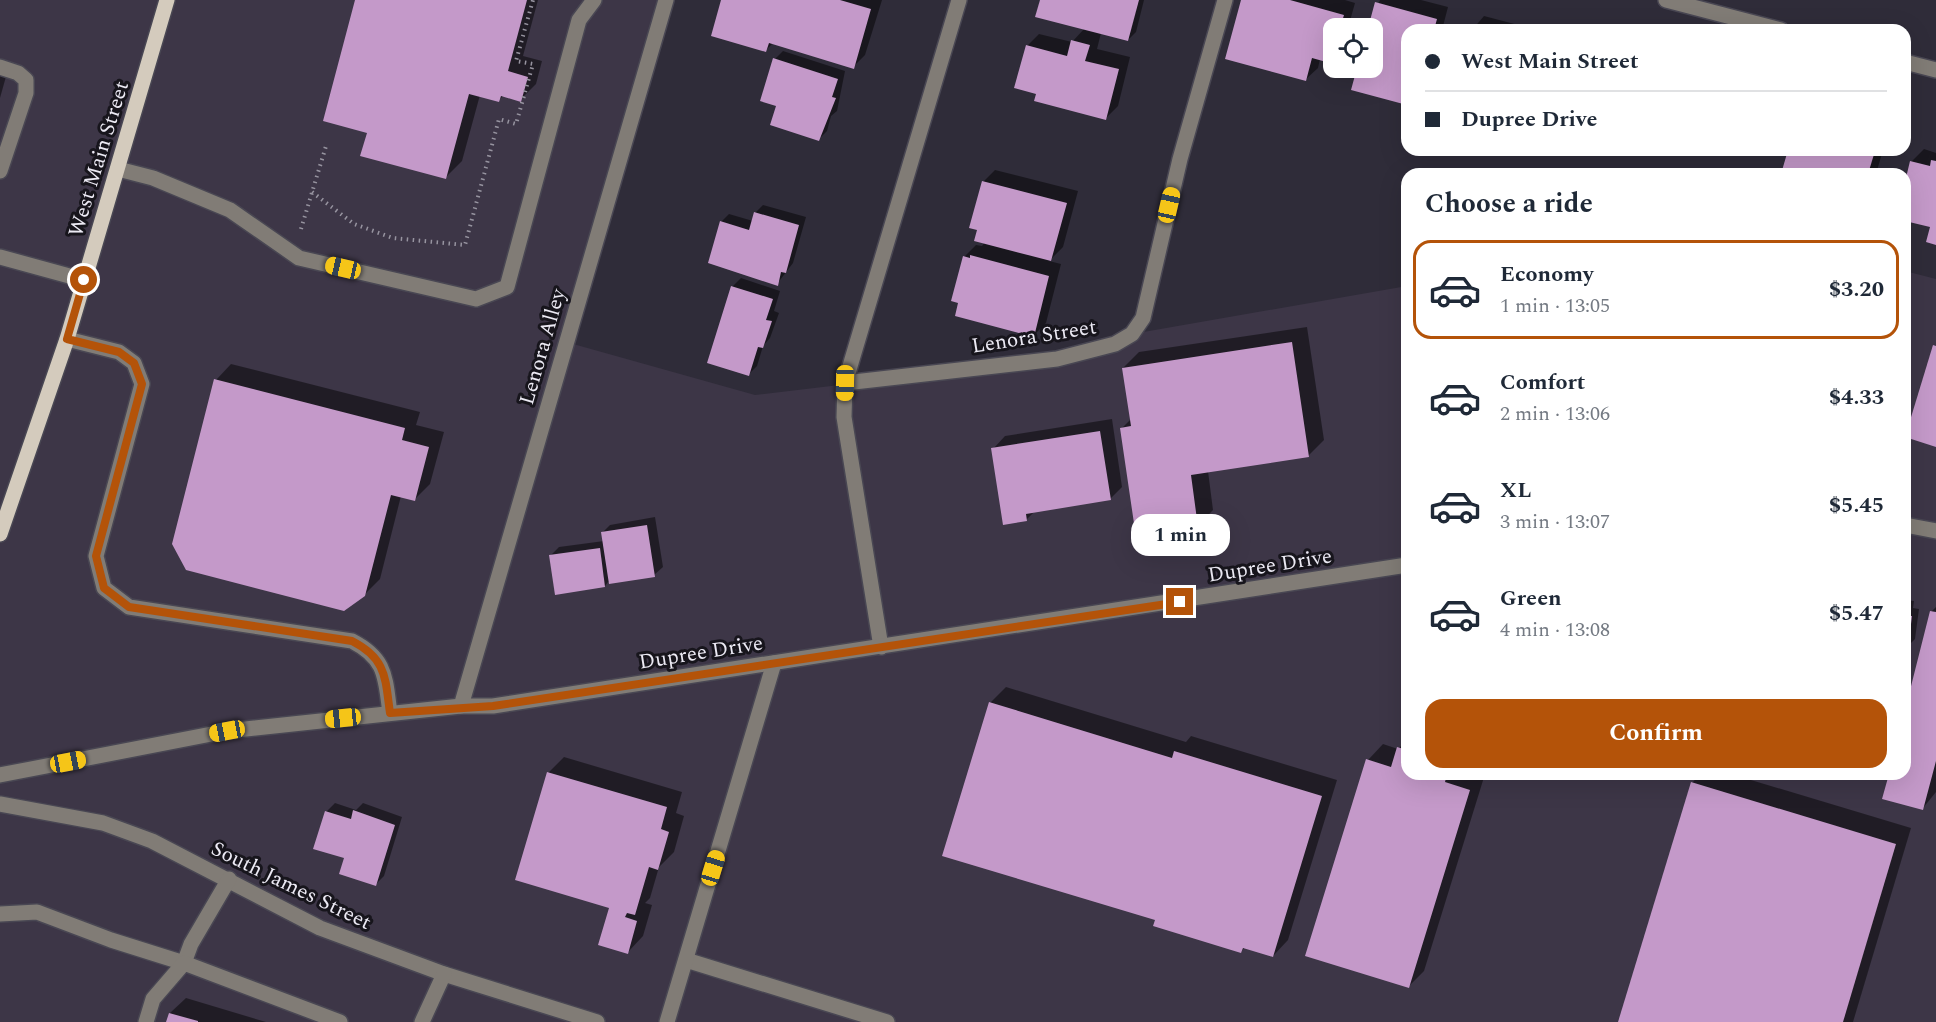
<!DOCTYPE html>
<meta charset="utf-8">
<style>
:root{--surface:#fff;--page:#f6f6f7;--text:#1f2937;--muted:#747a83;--line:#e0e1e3;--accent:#b45309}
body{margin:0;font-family:Spectral,serif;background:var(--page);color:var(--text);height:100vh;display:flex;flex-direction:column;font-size:22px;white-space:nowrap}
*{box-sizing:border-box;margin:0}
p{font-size:20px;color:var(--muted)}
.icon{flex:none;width:33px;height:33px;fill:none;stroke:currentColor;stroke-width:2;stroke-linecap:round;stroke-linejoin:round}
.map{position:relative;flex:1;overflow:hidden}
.details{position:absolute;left:1401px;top:168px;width:510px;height:612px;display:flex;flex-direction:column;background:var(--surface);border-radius:18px;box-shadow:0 6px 24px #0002}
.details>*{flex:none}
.hud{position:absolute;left:1401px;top:24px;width:510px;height:132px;border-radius:18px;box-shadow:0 6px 24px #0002;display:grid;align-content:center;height:132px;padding:0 24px;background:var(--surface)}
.controls{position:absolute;left:1323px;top:18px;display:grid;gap:12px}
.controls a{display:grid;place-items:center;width:60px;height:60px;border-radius:12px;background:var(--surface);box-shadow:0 6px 24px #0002;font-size:30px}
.end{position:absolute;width:27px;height:27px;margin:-14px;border:8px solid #b45309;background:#fff;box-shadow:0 0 0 3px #fff}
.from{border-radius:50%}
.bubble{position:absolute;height:42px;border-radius:18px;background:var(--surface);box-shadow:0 6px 24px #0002;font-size:20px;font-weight:700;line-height:42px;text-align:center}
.car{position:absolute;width:18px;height:36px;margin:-18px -9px;border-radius:8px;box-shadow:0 0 4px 2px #0007;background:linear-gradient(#f5c518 24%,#345 0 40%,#f5c518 0 76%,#345 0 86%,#f5c518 0)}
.hud b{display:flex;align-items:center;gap:21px;height:57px;font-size:22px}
.hud b+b{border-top:2px solid var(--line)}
.hud i{width:15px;height:15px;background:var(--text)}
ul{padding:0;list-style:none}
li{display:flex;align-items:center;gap:18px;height:99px;margin:0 12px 9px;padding:0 12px;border:3px solid transparent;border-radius:18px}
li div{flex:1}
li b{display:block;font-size:22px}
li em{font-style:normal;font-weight:700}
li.on{border-color:var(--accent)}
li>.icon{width:54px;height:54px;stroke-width:1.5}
h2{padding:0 24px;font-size:27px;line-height:72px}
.action{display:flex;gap:12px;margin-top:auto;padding:12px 24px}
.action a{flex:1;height:69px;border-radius:18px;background:var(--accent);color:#fff;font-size:24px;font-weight:700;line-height:69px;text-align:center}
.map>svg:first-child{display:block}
.commercial{fill:#3d3647}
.shadow{fill:#0007}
.building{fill:#c499c9}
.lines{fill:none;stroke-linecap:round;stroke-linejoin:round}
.minor-casing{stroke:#494753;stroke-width:18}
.major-casing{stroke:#494753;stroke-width:18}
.path{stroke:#9794a0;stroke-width:4;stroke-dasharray:1.5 4.5;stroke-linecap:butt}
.minor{stroke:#817c76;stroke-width:15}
.major{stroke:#d4cbbd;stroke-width:15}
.route{stroke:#b45309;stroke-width:8}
.labels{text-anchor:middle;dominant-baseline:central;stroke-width:6;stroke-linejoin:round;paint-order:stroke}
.street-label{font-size:21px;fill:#eceaf4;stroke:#17151c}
</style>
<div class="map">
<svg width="1936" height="1022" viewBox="0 0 1936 1022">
<rect width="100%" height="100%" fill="#2f2c39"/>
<path class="commercial" d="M 0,0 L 666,0 L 566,342 L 755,395 L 1057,359 L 1132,334 L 1407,286 L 1407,774 L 1905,774 L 1905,271 L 1936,279 L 1936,1022 L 0,1022 Z"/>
<g class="shadow">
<path d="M 357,0 L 538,0 L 523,56 L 542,61 L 536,84 L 520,100 L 503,96 L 499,100 L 480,95 L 462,161 L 446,177 L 368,132 Z"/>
<path d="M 723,0 L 882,0 L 865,55 L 853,67 L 773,43 L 766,50 Z"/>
<path d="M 1041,0 L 1144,0 L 1136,32 L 1128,40 L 1101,33 L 1097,49 L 1130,57 L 1118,106 L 1106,118 L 1038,93 L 1027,46 L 1039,34 L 1072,42 L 1084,29 Z"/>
<path d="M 1243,0 L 1345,0 L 1355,3 L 1348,28 L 1334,28 L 1334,58 L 1330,62 L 1320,59 L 1318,68 L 1305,80 Z"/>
<path d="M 1380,0 L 1421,0 L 1448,7 L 1442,30 L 1407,30 L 1407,104 L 1352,89 L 1358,68 L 1372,68 L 1372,28 L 1369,28 Z"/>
<path d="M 1484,16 L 1522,26 L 1521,30 L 1472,30 Z"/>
<path d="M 783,51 L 845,71 L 837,111 L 831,116 L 827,131 L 819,139 L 777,105 L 775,59 Z"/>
<path d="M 0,71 L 7,73 L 0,98 Z"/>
<path d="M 1924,149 L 1936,153 L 1936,243 L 1932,226 L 1905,219 L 1905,188 L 1911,162 Z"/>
<path d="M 1789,150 L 1883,150 L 1876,174 L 1782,174 Z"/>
<path d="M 995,170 L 1078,191 L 1063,247 L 1049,261 L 1061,264 L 1046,323 L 1034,335 L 964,257 L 976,245 L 982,246 L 985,242 L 983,182 Z"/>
<path d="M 763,205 L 806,217 L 793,263 L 777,284 L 721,222 L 729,214 L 753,221 L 755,213 Z"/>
<path d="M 741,278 L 780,291 L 774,311 L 779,313 L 770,338 L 763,346 L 757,366 L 749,374 L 709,362 L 733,286 Z"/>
<path d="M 1307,327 L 1324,440 L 1308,456 L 1208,471 L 1213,510 L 1198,526 L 1122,428 L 1131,419 L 1123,368 L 1139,352 Z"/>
<path d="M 231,364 L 420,412 L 416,425 L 444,432 L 430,484 L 414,500 L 401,496 L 380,579 L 364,595 L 216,380 Z"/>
<path d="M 1112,419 L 1122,487 L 1110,499 L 1035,511 L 1026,520 L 993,449 L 1005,436 Z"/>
<path d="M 655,517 L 663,567 L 654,575 L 608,582 L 605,586 L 550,556 L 559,547 L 604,541 L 602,533 L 610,525 Z"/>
<path d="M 1905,600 L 1914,601 L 1913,608 L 1919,609 L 1915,639 L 1907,647 L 1905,647 Z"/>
<path d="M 1936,607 L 1936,792 L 1923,808 L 1890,774 L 1905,774 L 1905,716 L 1932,611 Z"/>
<path d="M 1006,687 L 1186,742 L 1191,736 L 1337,780 L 1288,940 L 1273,956 L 1245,947 L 1241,952 L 1157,919 L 990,703 Z"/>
<path d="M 1407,740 L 1407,774 L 1485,774 L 1424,971 L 1409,986 L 1368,760 L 1383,744 L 1398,749 Z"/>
<path d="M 564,757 L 682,792 L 676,813 L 684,816 L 674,852 L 659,867 L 650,898 L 645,903 L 652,905 L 643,936 L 628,952 L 611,907 L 548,773 Z"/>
<path d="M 1700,774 L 1731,774 L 1911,828 L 1853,1022 L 1619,1022 L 1692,783 Z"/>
<path d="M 335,803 L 356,810 L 363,803 L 402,817 L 384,876 L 376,884 L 346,857 L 326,812 Z"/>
<path d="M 186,998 L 266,1022 L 167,1022 L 170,1013 Z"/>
</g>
<g class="building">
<path d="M 355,0 L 527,0 L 508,71 L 528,77 L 521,102 L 501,96 L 499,102 L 469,94 L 446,179 L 360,156 L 367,133 L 323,121 Z"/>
<path d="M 721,0 L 840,0 L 871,9 L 854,69 L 769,43 L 766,52 L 711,36 Z"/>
<path d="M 1040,0 L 1139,0 L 1128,41 L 1035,17 Z"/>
<path d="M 1241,0 L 1290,0 L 1344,15 L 1340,28 L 1334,28 L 1334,51 L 1330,63 L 1312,58 L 1306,81 L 1225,59 Z"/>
<path d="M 1375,2 L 1437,19 L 1434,30 L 1407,30 L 1407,105 L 1351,90 L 1357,68 L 1372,68 L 1372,28 L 1368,28 Z"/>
<path d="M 1071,40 L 1090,45 L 1085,61 L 1119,69 L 1106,120 L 1034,101 L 1036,94 L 1014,88 L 1026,45 L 1067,56 Z"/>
<path d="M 773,58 L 838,79 L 832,97 L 836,98 L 819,141 L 770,125 L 776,106 L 760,101 Z"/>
<path d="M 1735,150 L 1749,150 L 1748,155 Z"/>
<path d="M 1788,150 L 1872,150 L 1875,151 L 1868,174 L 1781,174 Z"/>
<path d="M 1931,160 L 1936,161 L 1936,245 L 1926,242 L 1930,227 L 1905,221 L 1905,182 L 1910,161 L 1930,166 Z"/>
<path d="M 982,181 L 1067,203 L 1051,261 L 974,241 L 977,230 L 969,228 Z"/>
<path d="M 754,212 L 799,225 L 786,273 L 781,272 L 778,286 L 708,263 L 720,221 L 749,230 Z"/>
<path d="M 970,255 L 1049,276 L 1034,337 L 955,316 L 958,303 L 951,301 L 963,256 L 970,258 Z"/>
<path d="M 731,286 L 773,299 L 766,320 L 772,321 L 763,348 L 758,347 L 749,376 L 707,363 Z"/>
<path d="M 1292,342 L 1309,457 L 1191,475 L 1198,527 L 1136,537 L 1120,428 L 1131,426 L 1122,368 Z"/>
<path d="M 1933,345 L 1936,346 L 1936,447 L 1905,437 Z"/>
<path d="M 214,379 L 405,428 L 402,440 L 429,447 L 415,501 L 391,495 L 365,596 L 344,611 L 186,570 L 172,544 Z"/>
<path d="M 1100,431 L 1111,500 L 1026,514 L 1027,521 L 1003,525 L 991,448 Z"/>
<path d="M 647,525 L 655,577 L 609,584 L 601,532 Z"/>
<path d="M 600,548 L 605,587 L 555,595 L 549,555 Z"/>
<path d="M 1930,611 L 1936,612 L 1936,761 L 1923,810 L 1882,799 L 1889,774 L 1905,774 L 1905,710 Z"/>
<path d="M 1905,616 L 1912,616 L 1908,648 L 1905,648 Z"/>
<path d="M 989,702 L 1172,758 L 1174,751 L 1322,796 L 1273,957 L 1243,948 L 1241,953 L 1153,926 L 1155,920 L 942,856 Z"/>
<path d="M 1397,747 L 1407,750 L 1407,774 L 1447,774 L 1445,782 L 1470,790 L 1409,988 L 1305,956 L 1366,759 L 1391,767 Z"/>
<path d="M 547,772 L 667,807 L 661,829 L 669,832 L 658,870 L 649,867 L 635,915 L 627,913 L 625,917 L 637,921 L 628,954 L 598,945 L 609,908 L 515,880 Z"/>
<path d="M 1691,782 L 1896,844 L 1843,1022 L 1618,1022 Z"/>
<path d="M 353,810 L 395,825 L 376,886 L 339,874 L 344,858 L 313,849 L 325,811 L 351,819 Z"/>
<path d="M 169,1013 L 198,1021 L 198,1022 L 166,1022 Z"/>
</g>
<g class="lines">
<g class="minor-casing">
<g id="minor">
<path d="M 1666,0 L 1781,30"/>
<path d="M 1905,62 L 1936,70"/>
<path d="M 0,67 L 18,73 L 26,80 L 26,93 L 0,171"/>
<path d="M 118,169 L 153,178 L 230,210 L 299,258 L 476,299 L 507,287 L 579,20 L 594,0"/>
<path d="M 0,257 L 84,280"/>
<path d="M 67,339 L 119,352 L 134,363 L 142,384 L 96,556 L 104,588 L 129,607 L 352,641 C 387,659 385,678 390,713"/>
<path d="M 845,383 L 1057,359 L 1115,344 L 1132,334 L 1143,318 L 1180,159 L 1225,0"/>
<path d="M 1905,525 L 1936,531"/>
<path d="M 881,647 L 844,417 L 845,383 L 959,0"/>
<path d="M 461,706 L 666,0"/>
<path d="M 0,775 L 227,731 L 461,706 L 493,706 L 1407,565"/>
<path d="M 0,804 L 103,823 L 152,841 L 320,928 L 444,974 L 597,1022"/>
<path d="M 0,914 L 37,912 L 111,940 L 184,963 L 191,944 L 229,879"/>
<path d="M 686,960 L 887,1022"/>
<path d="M 146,1022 L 153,999 L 184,963 L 340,1022"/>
<path d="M 422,1022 L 444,974"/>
<path d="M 667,1022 L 774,663"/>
</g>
</g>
<g class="major-casing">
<path id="major" d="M 0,534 L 67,339 L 167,0"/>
</g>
<g class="path">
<path d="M 312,192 L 354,224 L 393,238 L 465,245 L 499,119 L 516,124 L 533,64 L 516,61 L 533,0"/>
<path d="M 301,229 L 326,146"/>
</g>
<use href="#minor" class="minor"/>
<use href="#major" class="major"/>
</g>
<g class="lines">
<path class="route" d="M 84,280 L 67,339 L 119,352 L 134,363 L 142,384 L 96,556 L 104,588 L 129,607 L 352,641 C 387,659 385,678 390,713 L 493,706 L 1180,602"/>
</g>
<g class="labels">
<g class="street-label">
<text transform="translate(99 159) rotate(-73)">West Main Street</text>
<text transform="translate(1034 337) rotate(-9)">Lenora Street</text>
<text transform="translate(543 347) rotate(-74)">Lenora Alley</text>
<text transform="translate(1270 566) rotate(-9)">Dupree Drive</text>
<text transform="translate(701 653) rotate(-9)">Dupree Drive</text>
<text transform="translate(291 886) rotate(26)">South James Street</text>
</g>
</g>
</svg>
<div class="controls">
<a><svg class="icon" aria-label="locate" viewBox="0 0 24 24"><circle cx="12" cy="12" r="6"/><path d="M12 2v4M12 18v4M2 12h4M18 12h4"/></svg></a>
</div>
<i class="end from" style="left:84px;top:280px"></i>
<i class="end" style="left:1180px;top:602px"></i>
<div class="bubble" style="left:1131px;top:514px;width:99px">1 min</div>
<i class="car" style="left:1169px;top:205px;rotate:13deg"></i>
<i class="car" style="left:343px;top:268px;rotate:283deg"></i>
<i class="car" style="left:845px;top:383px;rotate:181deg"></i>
<i class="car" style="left:343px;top:718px;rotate:264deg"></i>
<i class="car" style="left:227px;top:731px;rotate:259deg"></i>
<i class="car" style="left:68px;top:762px;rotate:79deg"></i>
<i class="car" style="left:713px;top:868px;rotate:17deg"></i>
<div class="hud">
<b><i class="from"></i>West Main Street</b>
<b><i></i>Dupree Drive</b>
</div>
<section class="details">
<h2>Choose a ride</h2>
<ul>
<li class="on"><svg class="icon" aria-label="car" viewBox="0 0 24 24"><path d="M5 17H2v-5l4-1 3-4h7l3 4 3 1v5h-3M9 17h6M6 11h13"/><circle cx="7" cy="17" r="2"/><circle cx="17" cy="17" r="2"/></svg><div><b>Economy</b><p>1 min · 13:05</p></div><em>$3.20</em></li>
<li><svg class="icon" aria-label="car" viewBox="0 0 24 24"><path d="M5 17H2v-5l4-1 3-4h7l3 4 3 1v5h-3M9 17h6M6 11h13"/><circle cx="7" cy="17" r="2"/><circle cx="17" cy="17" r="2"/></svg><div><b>Comfort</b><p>2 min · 13:06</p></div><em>$4.33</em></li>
<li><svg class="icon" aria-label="car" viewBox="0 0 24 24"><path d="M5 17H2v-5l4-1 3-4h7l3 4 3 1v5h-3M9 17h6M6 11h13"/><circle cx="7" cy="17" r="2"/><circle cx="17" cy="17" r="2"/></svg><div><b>XL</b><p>3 min · 13:07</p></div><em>$5.45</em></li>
<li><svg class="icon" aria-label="car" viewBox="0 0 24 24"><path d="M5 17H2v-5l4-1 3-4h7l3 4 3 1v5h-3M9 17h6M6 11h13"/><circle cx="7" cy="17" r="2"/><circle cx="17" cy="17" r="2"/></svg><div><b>Green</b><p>4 min · 13:08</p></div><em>$5.47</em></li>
</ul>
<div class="action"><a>Confirm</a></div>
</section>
</div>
